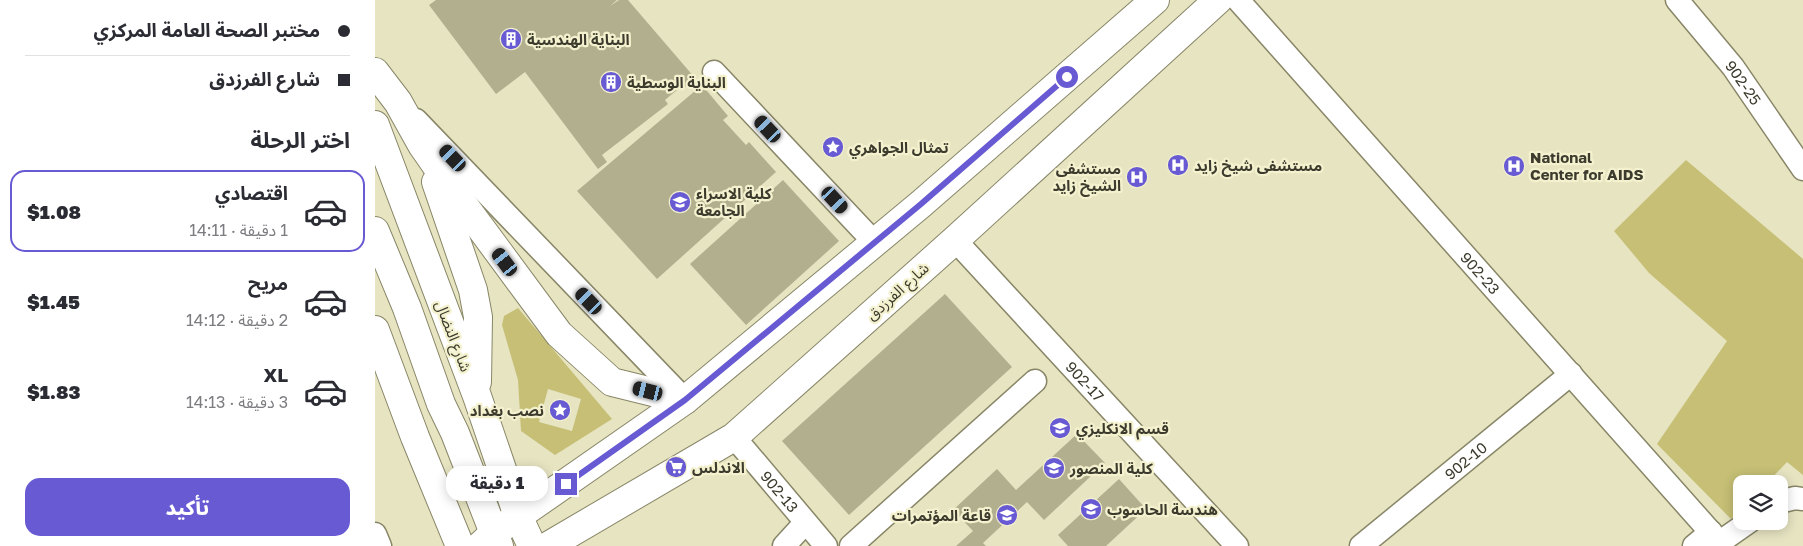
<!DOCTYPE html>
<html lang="ar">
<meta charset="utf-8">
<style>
:root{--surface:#fff;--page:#f2f2f3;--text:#2b2b33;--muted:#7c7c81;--line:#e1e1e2;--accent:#675ad3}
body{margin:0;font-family:"Golos Text","Noto Sans Arabic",sans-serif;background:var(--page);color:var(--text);direction:rtl;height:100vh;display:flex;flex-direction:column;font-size:19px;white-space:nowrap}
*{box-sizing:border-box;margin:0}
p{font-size:16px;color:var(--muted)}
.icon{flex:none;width:28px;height:28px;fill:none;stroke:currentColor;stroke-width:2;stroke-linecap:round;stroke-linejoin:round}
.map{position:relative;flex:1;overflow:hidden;direction:ltr}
.details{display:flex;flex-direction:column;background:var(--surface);width:375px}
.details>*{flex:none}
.hud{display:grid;align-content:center;height:110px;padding:0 25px;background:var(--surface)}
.buttons{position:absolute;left:1358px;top:475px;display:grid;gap:10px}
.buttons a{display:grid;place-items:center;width:55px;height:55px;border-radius:10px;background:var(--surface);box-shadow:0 2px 12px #0003;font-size:25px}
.end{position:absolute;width:22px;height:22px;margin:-11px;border:6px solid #675ad3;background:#fff;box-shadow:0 0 0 2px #fff}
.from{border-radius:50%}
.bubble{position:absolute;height:35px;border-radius:15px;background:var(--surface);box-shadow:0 2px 12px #0003;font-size:16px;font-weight:800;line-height:35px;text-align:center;direction:rtl}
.car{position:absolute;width:15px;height:30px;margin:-15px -8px;border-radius:6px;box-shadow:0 0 4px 1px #0007;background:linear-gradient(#222 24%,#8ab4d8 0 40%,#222 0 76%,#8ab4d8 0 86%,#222 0)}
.hud b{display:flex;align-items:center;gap:18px;height:48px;font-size:19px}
.hud b+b{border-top:1px solid var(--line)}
.hud i{width:12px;height:12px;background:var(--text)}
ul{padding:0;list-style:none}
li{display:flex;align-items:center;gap:15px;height:82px;margin:0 10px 8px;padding:0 15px;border:2px solid transparent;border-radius:15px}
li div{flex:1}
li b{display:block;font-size:19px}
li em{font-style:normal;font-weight:800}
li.current{border-color:var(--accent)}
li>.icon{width:45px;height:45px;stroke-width:1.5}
h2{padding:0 25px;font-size:22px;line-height:60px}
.primary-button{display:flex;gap:10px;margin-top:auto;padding:10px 25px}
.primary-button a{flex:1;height:58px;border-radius:15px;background:var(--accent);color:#fff;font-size:20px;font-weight:800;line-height:58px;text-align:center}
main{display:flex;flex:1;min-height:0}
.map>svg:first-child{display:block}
.green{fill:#c6bf75;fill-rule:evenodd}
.building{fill:#b2af8f}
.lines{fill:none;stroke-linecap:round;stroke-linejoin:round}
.minor-casing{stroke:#888667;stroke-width:25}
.major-casing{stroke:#888667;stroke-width:30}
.minor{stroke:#fff;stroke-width:22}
.major{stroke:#fff;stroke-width:28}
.route{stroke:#675ad3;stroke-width:6}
.labels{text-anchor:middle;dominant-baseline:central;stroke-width:4.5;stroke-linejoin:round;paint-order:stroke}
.poi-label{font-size:15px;font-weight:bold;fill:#3c3b2d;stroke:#f4f1cf;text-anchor:start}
.street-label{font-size:15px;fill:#3c3b2d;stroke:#f4f1cf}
</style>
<main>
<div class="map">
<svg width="1428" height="546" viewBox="0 0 1428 546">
<rect width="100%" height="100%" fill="#e7e4c2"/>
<g class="green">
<path d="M 1311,160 L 1428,259 L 1428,475 L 1412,462 L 1391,484 L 1366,484 L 1366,508 L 1356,519 L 1282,444 L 1352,341 L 1274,273 L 1239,231 Z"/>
<path d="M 143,308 L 237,419 L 180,455 L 146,431 L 143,380 L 127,325 L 129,316 ZM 173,389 L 206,399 L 197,431 L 164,422 Z"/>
</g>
<g class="building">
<path d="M 61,0 L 242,0 L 235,6 L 244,0 L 253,0 L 320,78 L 310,87 L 308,85 L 290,100 L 293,104 L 227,155 L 232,162 L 223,169 L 150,72 L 121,94 L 54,5 Z"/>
<path d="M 327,85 L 353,116 L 348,120 L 371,145 L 374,142 L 401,172 L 282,279 L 202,191 Z"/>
<path d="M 408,180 L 464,241 L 371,325 L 315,264 Z"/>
<path d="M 570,294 L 637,367 L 474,515 L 407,441 Z"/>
<path d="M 702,434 L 730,463 L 669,520 L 652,502 L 608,543 L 611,546 L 581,546 L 598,531 L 578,510 L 622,469 L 641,490 Z"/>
<path d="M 744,479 L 771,509 L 731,546 L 693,546 L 683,535 Z"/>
</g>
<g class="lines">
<g class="minor-casing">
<g id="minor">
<path id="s1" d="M 863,0 L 1348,546"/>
<path id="s2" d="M 1302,0 L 1358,67 L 1428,169"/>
<path d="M 339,72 L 500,243"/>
<path d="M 41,120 L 310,400"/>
<path id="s3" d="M 580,240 L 862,546"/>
<path id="s4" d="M 359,437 L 451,546"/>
<path d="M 1404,502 L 1420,498 L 1428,499"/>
<path d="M 0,534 L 5,546"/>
<path d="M 1345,542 L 1375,521"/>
<path d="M 409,546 L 430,523"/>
<path d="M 476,546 L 660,381"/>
<path id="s5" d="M 986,546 L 1196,374"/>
<path d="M 1319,546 L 1336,532"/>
</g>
</g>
<g class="major-casing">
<g id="major">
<path d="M 0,72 L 23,102 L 47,145 L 88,204 L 184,334 L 237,382 L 310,400"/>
<path d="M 0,125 L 102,396 L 143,516 L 157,546"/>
<path d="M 61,182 L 98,290 L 103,317 L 102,382"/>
<path d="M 0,231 L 32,308 L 66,404 L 80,433 L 124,546"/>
<path d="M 0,330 L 40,437 L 85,546"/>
<path d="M 105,546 L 119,533 L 310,400 L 546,204 L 780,0"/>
<path d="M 173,546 L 359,437 L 580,240 L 843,0"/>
</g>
</g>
<use href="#minor" class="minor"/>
<use href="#major" class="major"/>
</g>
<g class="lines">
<path class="route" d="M 191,484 L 310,400 L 546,204 L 692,77"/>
</g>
<defs>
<g id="building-disc" transform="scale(1.125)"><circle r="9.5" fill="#675ad3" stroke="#f4f1cf"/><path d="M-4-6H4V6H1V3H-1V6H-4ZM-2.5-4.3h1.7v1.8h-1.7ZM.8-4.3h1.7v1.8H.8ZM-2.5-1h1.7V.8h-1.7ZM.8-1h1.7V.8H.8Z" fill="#fff"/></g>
<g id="sight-disc" transform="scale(1.125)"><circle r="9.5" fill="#675ad3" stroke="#f4f1cf"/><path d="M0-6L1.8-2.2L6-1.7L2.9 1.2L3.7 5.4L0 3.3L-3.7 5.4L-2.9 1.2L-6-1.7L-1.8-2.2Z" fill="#fff"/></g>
<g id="hospital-disc" transform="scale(1.125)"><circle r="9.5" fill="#675ad3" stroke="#f4f1cf"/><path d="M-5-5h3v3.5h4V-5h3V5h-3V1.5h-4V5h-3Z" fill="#fff"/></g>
<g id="university-disc" transform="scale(1.125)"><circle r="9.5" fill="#675ad3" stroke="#f4f1cf"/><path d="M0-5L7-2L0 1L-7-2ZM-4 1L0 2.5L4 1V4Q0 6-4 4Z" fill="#fff"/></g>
<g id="supermarket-disc" transform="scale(1.125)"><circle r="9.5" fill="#675ad3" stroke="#f4f1cf"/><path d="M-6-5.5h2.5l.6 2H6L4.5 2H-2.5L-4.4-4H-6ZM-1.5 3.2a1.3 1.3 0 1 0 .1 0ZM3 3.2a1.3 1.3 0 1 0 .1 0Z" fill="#fff"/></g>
</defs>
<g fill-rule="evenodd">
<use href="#building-disc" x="136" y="39"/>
<use href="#building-disc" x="236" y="82"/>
<use href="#sight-disc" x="458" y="147"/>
<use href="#hospital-disc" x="803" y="165"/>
<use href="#hospital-disc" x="1139" y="166"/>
<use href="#hospital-disc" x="762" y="177"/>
<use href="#university-disc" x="305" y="202"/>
<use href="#sight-disc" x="185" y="410"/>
<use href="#university-disc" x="685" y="428"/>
<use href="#supermarket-disc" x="301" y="467"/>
<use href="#university-disc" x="679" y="468"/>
<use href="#university-disc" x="716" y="509"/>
<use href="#university-disc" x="632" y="515"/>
</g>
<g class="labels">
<g class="poi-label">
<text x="152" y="39">البناية الهندسية</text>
<text x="252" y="82">البناية الوسطية</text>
<text x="474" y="147">تمثال الجواهري</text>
<text x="1155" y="157">National<tspan x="1155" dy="17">Center for AIDS</tspan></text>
<text x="819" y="165">مستشفى شيخ زايد</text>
<text x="746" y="168" text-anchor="end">مستشفى<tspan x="746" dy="17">الشيخ زايد</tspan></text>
<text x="321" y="193">كلية الاسراء<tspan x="321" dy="17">الجامعة</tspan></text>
<text x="169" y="410" text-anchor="end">نصب بغداد</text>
<text x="701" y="428">قسم الانكليزي</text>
<text x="317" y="467">الاندلس</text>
<text x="695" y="468">كلية المنصور</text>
<text x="732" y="509">هندسة الحاسوب</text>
<text x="616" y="515" text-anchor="end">قاعة المؤتمرات</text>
</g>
<g class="street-label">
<text stroke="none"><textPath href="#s2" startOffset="106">902-25</textPath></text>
<text stroke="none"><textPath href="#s1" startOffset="365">902-23</textPath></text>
<text transform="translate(522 291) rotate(-42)">شارع الفرزدق</text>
<text transform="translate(79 336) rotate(69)">شارع النضال</text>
<text stroke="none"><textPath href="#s3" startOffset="192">902-17</textPath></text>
<text stroke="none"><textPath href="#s5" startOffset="135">902-10</textPath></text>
<text stroke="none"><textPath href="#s4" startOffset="71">902-13</textPath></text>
</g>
</g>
</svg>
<div class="buttons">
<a><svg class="icon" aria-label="layers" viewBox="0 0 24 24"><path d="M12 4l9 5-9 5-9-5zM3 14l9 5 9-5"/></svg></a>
</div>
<i class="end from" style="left:692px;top:77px"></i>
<i class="end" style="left:191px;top:484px"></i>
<div class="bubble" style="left:71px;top:466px;width:102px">1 دقيقة</div>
<i class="car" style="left:393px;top:129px;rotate:317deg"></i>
<i class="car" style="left:78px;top:158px;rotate:316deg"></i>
<i class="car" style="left:460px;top:200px;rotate:137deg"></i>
<i class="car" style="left:130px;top:262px;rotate:323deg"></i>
<i class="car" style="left:214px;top:301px;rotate:316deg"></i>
<i class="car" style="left:273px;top:391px;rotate:284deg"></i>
</div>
<section class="details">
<div class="hud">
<b><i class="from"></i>مختبر الصحة العامة المركزي</b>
<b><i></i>شارع الفرزدق</b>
</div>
<h2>اختر الرحلة</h2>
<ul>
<li class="current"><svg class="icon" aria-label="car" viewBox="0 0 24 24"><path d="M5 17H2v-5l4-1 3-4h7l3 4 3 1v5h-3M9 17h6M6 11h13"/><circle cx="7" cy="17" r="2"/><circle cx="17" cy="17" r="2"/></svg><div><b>اقتصادي</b><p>1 دقيقة · 14:11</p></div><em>$1.08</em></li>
<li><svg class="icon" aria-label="car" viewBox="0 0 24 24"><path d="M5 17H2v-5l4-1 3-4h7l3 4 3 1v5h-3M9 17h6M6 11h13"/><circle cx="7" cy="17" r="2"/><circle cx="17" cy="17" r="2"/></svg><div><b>مريح</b><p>2 دقيقة · 14:12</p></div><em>$1.45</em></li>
<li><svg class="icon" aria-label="car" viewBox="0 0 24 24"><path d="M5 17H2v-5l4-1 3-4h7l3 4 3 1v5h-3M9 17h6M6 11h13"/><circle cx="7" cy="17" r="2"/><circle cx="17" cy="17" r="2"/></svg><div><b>XL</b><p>3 دقيقة · 14:13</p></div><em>$1.83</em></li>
</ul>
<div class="primary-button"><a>تأكيد</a></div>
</section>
</main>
